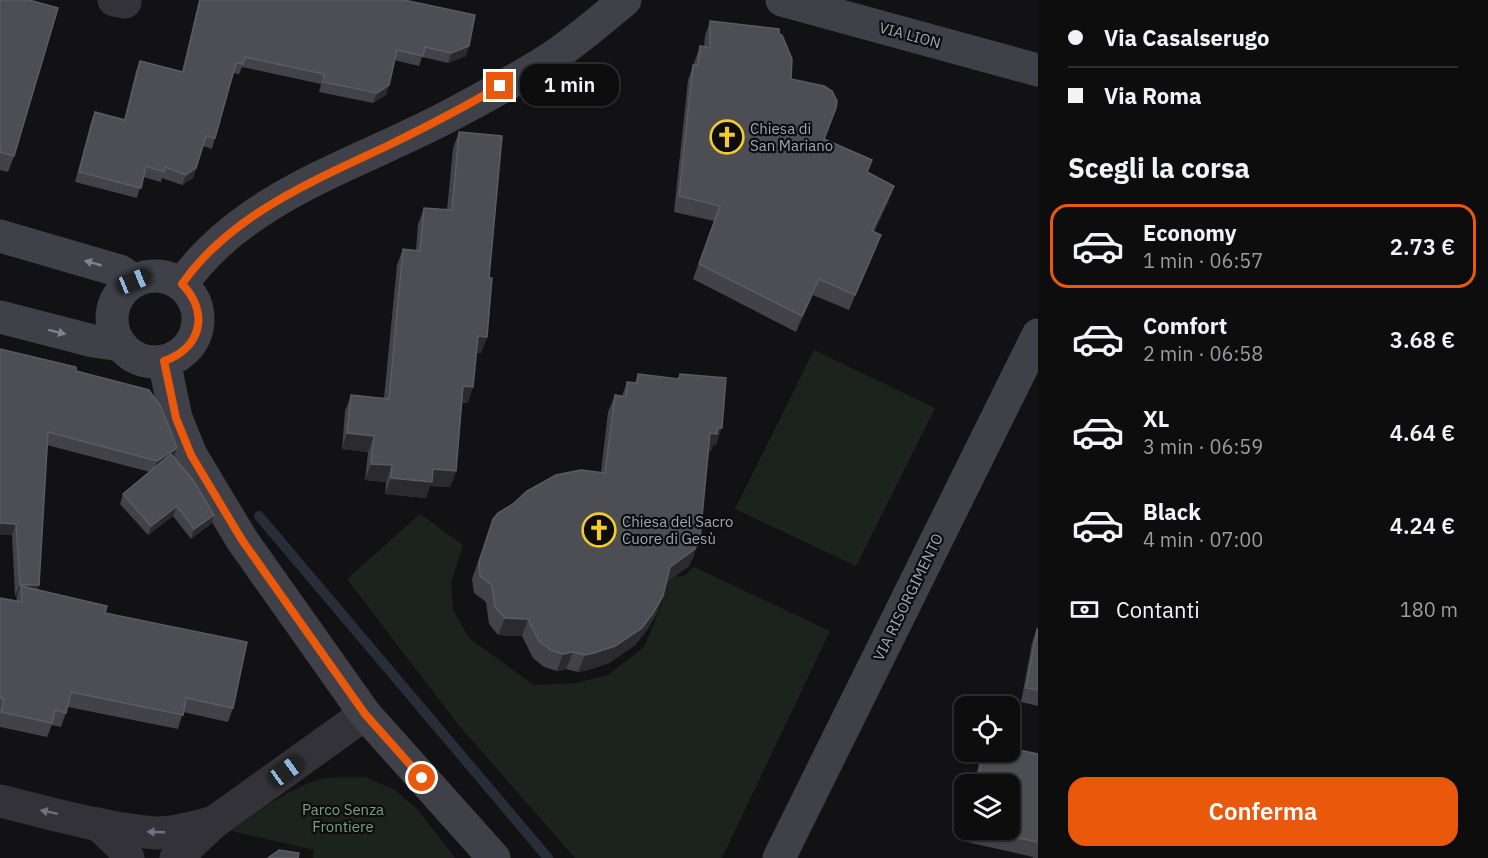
<!DOCTYPE html>
<html lang="it">
<meta charset="utf-8">
<style>
:root{--surface:#0e0d0e;--page:#1c1b1c;--text:#f1f3f6;--muted:#9b9c9e;--line:#2e2d2e;--accent:#ea580c}
body{margin:0;font-family:"IBM Plex Sans",sans-serif;background:var(--page);color:var(--text);height:100vh;display:flex;flex-direction:column;font-size:22px;white-space:nowrap}
*{box-sizing:border-box;margin:0}
p{font-size:20px;color:var(--muted)}
.icon{flex:none;width:33px;height:33px;fill:none;stroke:currentColor;stroke-width:2;stroke-linecap:round;stroke-linejoin:round}
.map{position:relative;flex:1;overflow:hidden}
.drawer{display:flex;flex-direction:column;background:var(--surface);width:450px}
.drawer>*{flex:none}
.guide{display:grid;align-content:center;height:132px;padding:0 30px;background:var(--surface)}
.tools{position:absolute;left:954px;top:696px;display:grid;gap:12px}
.tools a{display:grid;place-items:center;width:66px;height:66px;border-radius:12px;background:var(--surface);box-shadow:0 2px 4px #0004,0 0 0 2px var(--line);font-size:30px}
.end{position:absolute;width:27px;height:27px;margin:-14px;border:8px solid #ea580c;background:#fff;box-shadow:0 0 0 3px #fff}
.from{border-radius:50%}
.bubble{position:absolute;height:42px;border-radius:18px;background:var(--surface);box-shadow:0 2px 4px #0004,0 0 0 2px var(--line);font-size:20px;font-weight:600;line-height:42px;text-align:center}
.car{position:absolute;width:18px;height:36px;margin:-18px -9px;border-radius:8px;box-shadow:0 0 4px 2px #0007;background:linear-gradient(#222 24%,#8ab4d8 0 40%,#222 0 76%,#8ab4d8 0 86%,#222 0)}
.guide b{display:flex;align-items:center;gap:21px;height:57px;font-size:22px}
.guide b+b{border-top:2px solid var(--line)}
.guide i{width:15px;height:15px;background:var(--text)}
ul{padding:0;list-style:none}
li{display:flex;align-items:center;gap:18px;height:84px;margin:0 12px 9px;padding:0 18px;border:3px solid transparent;border-radius:18px}
li div{flex:1}
li b{display:block;font-size:22px}
li em{font-style:normal;font-weight:600}
li.active{border-color:var(--accent)}
li>.icon{width:54px;height:54px;stroke-width:1.5}
h2{padding:0 30px;font-size:27px;line-height:72px}
.pay{display:flex;align-items:center;gap:15px;height:66px;padding:0 30px;font-size:22px}
.pay p{margin-inline-start:auto}
.primary-button{display:flex;gap:12px;margin-top:auto;padding:12px 30px}
.primary-button a{flex:1;height:69px;border-radius:18px;background:var(--accent);color:#fff;font-size:24px;font-weight:600;line-height:69px;text-align:center}
main{display:flex;flex:1;min-height:0}
.map>svg:first-child{display:block}
.green{fill:#1c231d}
.lines{fill:none;stroke-linecap:round;stroke-linejoin:round}
.stream{stroke:#282e37;stroke-width:10}
.street{stroke:#323238;stroke-width:33}
.secondary{stroke:#404148;stroke-width:33}
.wall{fill:#434248}
.shaded-wall{fill:#2b2a2e}
.building{fill:#4d4d54;stroke:#5b5b63;stroke-width:1.5}
.oneway{fill:#80828e}
.oneway2{fill:#70717c}
.route{stroke:#ea580c;stroke-width:8}
.labels{text-anchor:middle;dominant-baseline:central;stroke-width:4.5;stroke-linejoin:round;paint-order:stroke}
.street-label{font-size:15px;fill:#a2a5b4;stroke:#0d0c0e}
.poi-label{font-size:15px;fill:#a2a5b4;stroke:#0d0c0e;text-anchor:start}
.park-label{font-size:15px;fill:#78a080;stroke:#0d0c0e}
</style>
<main>
<div class="map">
<svg width="1038" height="858" viewBox="0 0 1038 858">
<rect width="100%" height="100%" fill="#121113"/>
<g class="green">
<path d="M 814,350 L 935,408 L 856,566 L 735,509 Z"/>
<path d="M 420,514 L 463,545 L 451,583 L 453,609 L 469,638 L 534,685 L 576,683 L 608,675 L 644,647 L 661,606 L 668,575 L 684,576 L 694,567 L 830,631 L 722,858 L 575,858 L 456,722 L 347,579 Z"/>
<path d="M 365,777 L 395,790 L 418,810 L 455,858 L 313,858 L 314,850 L 231,831 C 259,811 288,788 322,779 C 335,776 351,778 365,777 Z"/>
</g>
<g class="lines">
<path class="stream" d="M 259,516 L 548,858"/>
<g class="street">
<path d="M 114,0 L 125,2 L 125,0"/>
<path d="M 0,801 C 51,813 103,829 156,833 C 174,834 194,827 211,823"/>
<path d="M 98,824 L 121,846 L 128,858"/>
<path d="M 176,858 L 213,823 L 365,714"/>
</g>
<g class="secondary">
<path d="M 782,0 L 1038,70"/>
<path d="M 0,236 L 120,271 L 134,281"/>
<circle cx="155" cy="319" r="43"/>
<path d="M 182,284 C 244,196 356,165 447,117 C 483,98 520,78 554,56 C 579,39 602,19 625,0"/>
<path d="M 0,317 L 93,341 L 121,345"/>
<path d="M 164,361 L 176,418 L 191,455 L 242,540 L 365,714 L 494,858"/>
<path d="M 779,858 L 1038,335"/>
</g>
</g>
<g class="wall">
<path d="M 0,0 L 14,156 L 8,172 L 0,170 Z"/>
<path d="M 199,0 L 404,0 L 466,56 L 448,63 L 422,57 L 419,66 L 394,60 L 389,85 L 386,95 L 373,103 L 319,92 L 321,84 L 242,67 L 239,74 L 233,73 L 215,138 L 212,149 L 203,146 L 193,178 L 182,185 L 162,178 L 161,182 L 143,177 L 137,198 L 75,182 L 91,122 L 95,112 L 124,120 L 136,71 L 140,61 L 182,72 Z"/>
<path d="M 710,21 L 779,34 L 791,79 L 836,108 L 824,139 L 872,160 L 867,173 L 894,186 L 888,202 L 874,232 L 875,250 L 849,310 L 813,295 L 796,332 L 693,279 L 714,221 L 674,212 L 688,80 L 700,46 L 704,47 L 705,36 Z"/>
<path d="M 459,132 L 489,278 L 487,337 L 481,353 L 476,353 L 468,403 L 462,403 L 456,471 L 450,487 L 430,486 L 426,498 L 385,494 L 386,482 L 365,480 L 368,452 L 342,449 L 345,411 L 351,395 L 384,398 L 397,265 L 403,249 L 416,250 L 418,224 L 424,208 L 447,210 L 453,148 Z"/>
<path d="M 76,371 L 174,457 L 214,515 L 211,524 L 191,539 L 173,516 L 148,535 L 120,504 L 123,494 L 150,472 L 47,445 L 39,585 L 37,589 L 105,613 L 233,708 L 228,722 L 183,712 L 178,729 L 68,707 L 61,727 L 52,725 L 47,737 L 0,727 L 0,598 L 16,601 L 17,596 L 15,596 L 12,535 L 0,535 Z"/>
<path d="M 638,374 L 678,379 L 680,374 L 716,445 L 713,445 L 711,451 L 709,451 L 694,555 L 689,566 L 666,582 L 663,596 L 657,613 L 647,630 L 635,645 L 609,663 L 588,670 L 578,672 L 566,669 L 557,671 L 544,667 L 533,658 L 522,636 L 498,635 L 489,624 L 486,602 L 474,593 L 472,579 L 493,519 L 601,472 L 608,412 L 615,395 L 622,396 L 627,382 L 635,383 Z"/>
<path d="M 1037,629 L 1038,629 L 1038,706 L 1021,702 L 1032,643 Z"/>
<path d="M 983,752 L 1010,752 L 1038,754 L 1038,858 L 1033,858 L 1033,857 L 962,841 L 964,828 L 964,830 L 1010,830 L 1010,784 L 974,784 L 979,763 Z"/>
</g>
<g class="shaded-wall">
<path d="M 469,46 L 466,56 L 448,63 L 451,53 Z"/>
<path d="M 389,85 L 386,95 L 373,103 L 377,93 Z"/>
<path d="M 196,168 L 193,178 L 182,185 L 186,175 Z"/>
<path d="M 894,186 L 888,202 L 866,246 L 872,231 Z"/>
<path d="M 881,235 L 875,250 L 849,310 L 855,295 Z"/>
<path d="M 819,279 L 813,295 L 796,332 L 802,316 Z"/>
<path d="M 478,336 L 487,337 L 481,353 L 472,352 Z"/>
<path d="M 463,386 L 473,387 L 468,403 L 458,402 Z"/>
<path d="M 718,428 L 722,428 L 716,445 L 713,445 L 711,451 L 704,450 L 710,433 Z"/>
<path d="M 347,433 L 374,436 L 368,452 L 342,449 Z"/>
<path d="M 177,448 L 173,460 L 153,472 L 157,461 Z"/>
<path d="M 371,464 L 392,465 L 386,482 L 365,480 Z"/>
<path d="M 433,469 L 456,471 L 450,487 L 430,486 L 426,498 L 385,494 L 391,478 Z"/>
<path d="M 177,506 L 173,516 L 148,535 L 151,526 Z"/>
<path d="M 214,515 L 211,524 L 191,539 L 194,529 Z"/>
<path d="M 0,523 L 16,524 L 12,535 L 0,535 Z"/>
<path d="M 700,538 L 689,566 L 664,584 L 670,567 Z"/>
<path d="M 20,585 L 39,585 L 35,596 L 21,586 L 17,596 L 15,596 Z"/>
<path d="M 663,596 L 657,613 L 647,630 L 635,645 L 609,663 L 588,670 L 578,672 L 585,655 Z"/>
<path d="M 505,618 L 528,619 L 522,636 L 498,635 Z"/>
<path d="M 573,652 L 566,669 L 557,671 L 563,654 Z"/>
</g>
<g class="building">
<path d="M 0,0 L 29,0 L 58,8 L 14,156 L 0,152 Z"/>
<path d="M 200,0 L 404,0 L 475,15 L 469,46 L 451,53 L 425,47 L 423,56 L 397,50 L 389,85 L 377,93 L 323,82 L 324,74 L 245,57 L 243,64 L 236,63 L 215,138 L 206,136 L 196,168 L 186,175 L 165,167 L 164,172 L 146,166 L 141,188 L 79,172 L 95,112 L 125,120 L 140,61 L 183,72 Z"/>
<path d="M 710,21 L 779,29 L 779,34 L 782,35 L 792,59 L 791,79 L 824,86 L 832,91 L 837,101 L 836,108 L 824,139 L 872,160 L 867,172 L 894,186 L 872,231 L 881,235 L 855,295 L 819,279 L 802,316 L 699,264 L 720,206 L 679,196 L 693,65 L 698,65 L 700,46 L 710,48 Z"/>
<path d="M 459,132 L 502,136 L 489,278 L 492,278 L 487,337 L 478,336 L 473,387 L 463,386 L 456,471 L 433,469 L 432,482 L 391,478 L 392,465 L 371,464 L 374,436 L 347,433 L 351,395 L 389,399 L 403,249 L 420,251 L 424,208 L 452,210 Z"/>
<path d="M 0,349 L 76,367 L 76,371 L 149,390 L 161,407 L 177,448 L 157,461 L 48,432 L 39,585 L 20,585 L 16,524 L 0,523 Z"/>
<path d="M 638,374 L 679,379 L 680,374 L 726,378 L 722,428 L 718,428 L 717,434 L 710,433 L 700,538 L 695,549 L 670,567 L 663,596 L 653,613 L 642,628 L 615,646 L 594,653 L 585,655 L 573,652 L 563,654 L 551,650 L 539,641 L 528,619 L 505,618 L 495,607 L 492,585 L 480,576 L 479,562 L 493,519 L 498,513 L 513,504 L 527,491 L 556,475 L 581,470 L 605,473 L 615,395 L 626,397 L 627,382 L 637,383 Z"/>
<path d="M 171,454 L 193,480 L 214,515 L 194,529 L 177,506 L 151,526 L 123,494 Z"/>
<path d="M 21,586 L 107,606 L 105,613 L 247,642 L 233,708 L 186,698 L 183,715 L 71,692 L 66,713 L 55,710 L 52,723 L 1,712 L 4,699 L 0,698 L 0,598 L 22,602 Z"/>
<path d="M 1037,629 L 1038,629 L 1038,690 L 1026,688 Z"/>
<path d="M 1010,748 L 1038,754 L 1038,842 L 981,830 L 1010,830 L 1010,784 L 976,784 L 984,752 L 1010,752 Z"/>
<path d="M 279,850 L 299,853 L 298,858 L 268,858 Z"/>
</g>
<defs><path id="oneway-solid" d="M-6-.8H1V-3.2L6.5 0L1 3.2V.8H-6Z" transform="scale(1.5)"/></defs>
<g class="oneway">
<use href="#oneway-solid" transform="translate(93 263) rotate(-164)"/>
<use href="#oneway-solid" transform="translate(57 332) rotate(14)"/>
</g>
<g class="oneway2">
<use href="#oneway-solid" transform="translate(49 812) rotate(-168)"/>
<use href="#oneway-solid" transform="translate(156 832) rotate(-178)"/>
</g>
<g class="lines">
<path class="route" d="M 422,778 L 365,714 L 242,540 L 191,455 L 176,418 L 164,361 C 201,348 210,313 182,284 C 230,215 313,181 387,146 C 426,127 463,108 500,86"/>
</g>
<defs>
<g id="church-ring" transform="scale(1.725)"><circle r="9.5" fill="#0d0c0e" stroke="#f6cb26" stroke-width="1.5"/><path d="M-1.2-6h2.4v3.5h3.3v2.4h-3.3V6h-2.4V-.1h-3.3v-2.4h3.3Z" fill="#f6cb26"/></g>
</defs>
<g fill-rule="evenodd">
<use href="#church-ring" x="727" y="137"/>
<use href="#church-ring" x="599" y="530"/>
</g>
<g class="labels">
<g class="street-label">
<text transform="translate(910 35) rotate(15)">VIA LION</text>
<text transform="translate(908 597) rotate(-64)">VIA RISORGIMENTO</text>
</g>
<g class="poi-label">
<text x="750" y="128">Chiesa di<tspan x="750" dy="17">San Mariano</tspan></text>
<text x="622" y="521">Chiesa del Sacro<tspan x="622" dy="17">Cuore di Gesù</tspan></text>
</g>
<g class="park-label">
<text x="343" y="809">Parco Senza<tspan x="343" dy="17">Frontiere</tspan></text>
</g>
</g>
</svg>
<div class="tools">
<a><svg class="icon" aria-label="locate" viewBox="0 0 24 24"><circle cx="12" cy="12" r="6"/><path d="M12 2v4M12 18v4M2 12h4M18 12h4"/></svg></a>
<a><svg class="icon" aria-label="layers" viewBox="0 0 24 24"><path d="M12 4l9 5-9 5-9-5zM3 14l9 5 9-5"/></svg></a>
</div>
<i class="end from" style="left:422px;top:778px"></i>
<i class="end" style="left:500px;top:86px"></i>
<div class="bubble" style="left:520px;top:64px;width:99px">1 min</div>
<i class="car" style="left:134px;top:281px;rotate:68deg"></i>
<i class="car" style="left:286px;top:771px;rotate:54deg"></i>
</div>
<section class="drawer">
<div class="guide">
<b><i class="from"></i>Via Casalserugo</b>
<b><i></i>Via Roma</b>
</div>
<h2>Scegli la corsa</h2>
<ul>
<li class="active"><svg class="icon" aria-label="car" viewBox="0 0 24 24"><path d="M5 17H2v-5l4-1 3-4h7l3 4 3 1v5h-3M9 17h6M6 11h13"/><circle cx="7" cy="17" r="2"/><circle cx="17" cy="17" r="2"/></svg><div><b>Economy</b><p>1 min · 06:57</p></div><em>2.73 €</em></li>
<li><svg class="icon" aria-label="car" viewBox="0 0 24 24"><path d="M5 17H2v-5l4-1 3-4h7l3 4 3 1v5h-3M9 17h6M6 11h13"/><circle cx="7" cy="17" r="2"/><circle cx="17" cy="17" r="2"/></svg><div><b>Comfort</b><p>2 min · 06:58</p></div><em>3.68 €</em></li>
<li><svg class="icon" aria-label="car" viewBox="0 0 24 24"><path d="M5 17H2v-5l4-1 3-4h7l3 4 3 1v5h-3M9 17h6M6 11h13"/><circle cx="7" cy="17" r="2"/><circle cx="17" cy="17" r="2"/></svg><div><b>XL</b><p>3 min · 06:59</p></div><em>4.64 €</em></li>
<li><svg class="icon" aria-label="car" viewBox="0 0 24 24"><path d="M5 17H2v-5l4-1 3-4h7l3 4 3 1v5h-3M9 17h6M6 11h13"/><circle cx="7" cy="17" r="2"/><circle cx="17" cy="17" r="2"/></svg><div><b>Black</b><p>4 min · 07:00</p></div><em>4.24 €</em></li>
</ul>
<div class="pay"><svg class="icon" aria-label="cash" viewBox="0 0 24 24"><path d="M3 7h18v10H3z"/><circle cx="12" cy="12" r="2"/></svg>Contanti<p>180 m</p></div>
<div class="primary-button"><a>Conferma</a></div>
</section>
</main>
